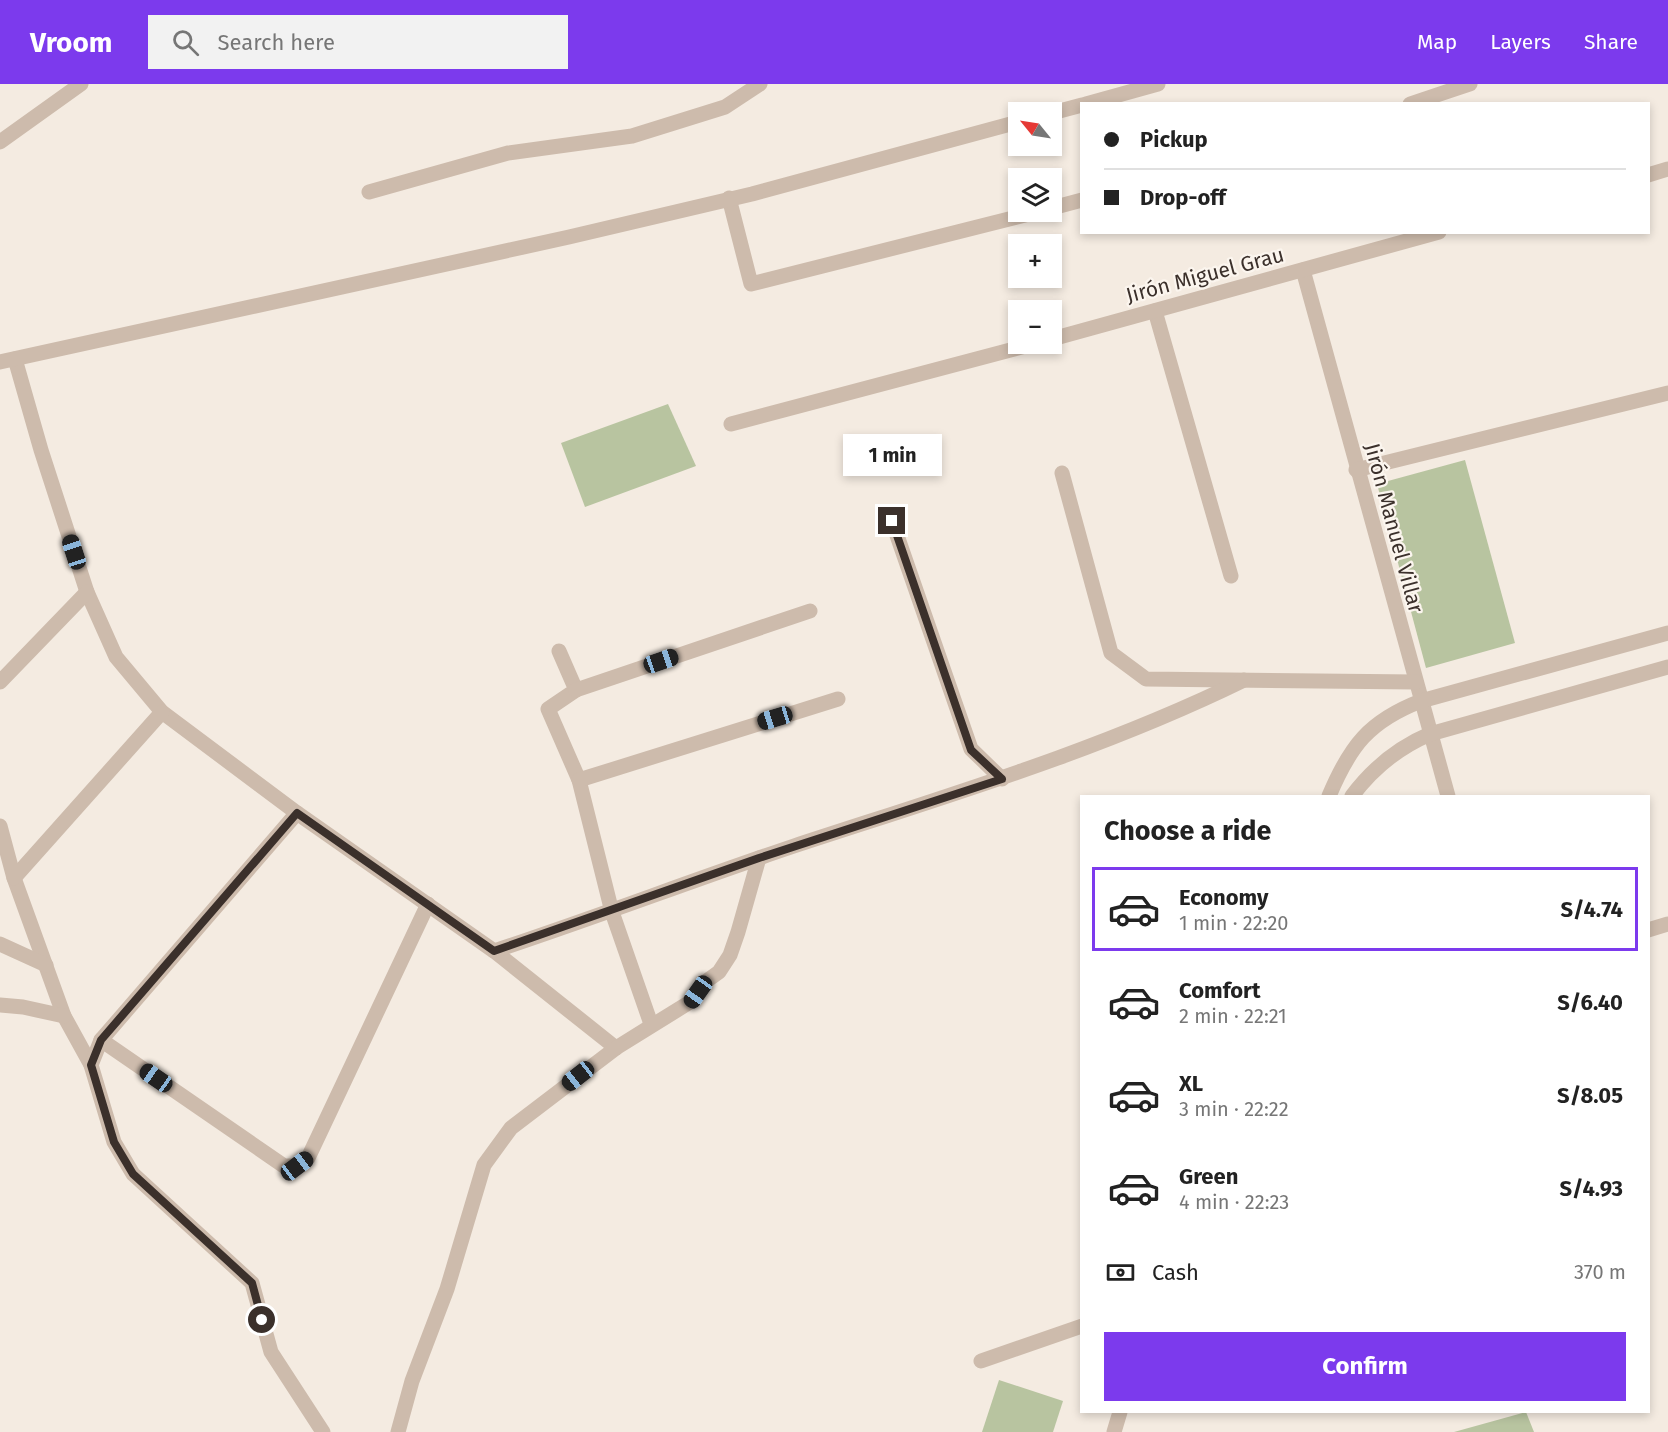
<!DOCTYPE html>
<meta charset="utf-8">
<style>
:root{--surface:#fff;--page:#f2f2f2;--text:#222;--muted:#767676;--line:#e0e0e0;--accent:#7c3aed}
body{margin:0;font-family:"Fira Sans",sans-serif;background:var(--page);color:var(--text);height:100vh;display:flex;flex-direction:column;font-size:22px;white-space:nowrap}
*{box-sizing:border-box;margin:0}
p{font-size:20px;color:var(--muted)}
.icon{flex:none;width:33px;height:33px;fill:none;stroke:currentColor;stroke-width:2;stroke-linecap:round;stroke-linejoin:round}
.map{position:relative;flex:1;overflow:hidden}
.panel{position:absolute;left:1080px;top:711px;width:570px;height:618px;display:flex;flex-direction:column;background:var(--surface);border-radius:0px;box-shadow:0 3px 9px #0003}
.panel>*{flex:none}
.hud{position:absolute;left:1080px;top:18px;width:570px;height:132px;border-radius:0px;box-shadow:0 3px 9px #0003;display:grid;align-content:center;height:132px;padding:0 24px;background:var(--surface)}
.needle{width:39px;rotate:300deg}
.fabs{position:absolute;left:1008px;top:18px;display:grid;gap:12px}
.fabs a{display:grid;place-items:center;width:54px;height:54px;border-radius:0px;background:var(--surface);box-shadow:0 3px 9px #0003;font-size:30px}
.end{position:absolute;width:27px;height:27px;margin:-14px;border:8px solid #3b302b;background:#fff;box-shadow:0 0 0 3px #fff}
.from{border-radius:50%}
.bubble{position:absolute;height:42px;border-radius:0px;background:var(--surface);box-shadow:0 3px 9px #0003;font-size:20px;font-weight:700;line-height:42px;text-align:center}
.car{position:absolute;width:18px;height:36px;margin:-18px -9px;border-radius:8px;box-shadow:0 0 4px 2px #0007;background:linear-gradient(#222 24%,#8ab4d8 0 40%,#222 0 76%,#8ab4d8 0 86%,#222 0)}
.hud b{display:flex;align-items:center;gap:21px;height:57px;font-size:22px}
.hud b+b{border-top:2px solid var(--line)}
.hud i{width:15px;height:15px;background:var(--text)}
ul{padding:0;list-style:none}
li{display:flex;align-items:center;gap:18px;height:84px;margin:0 12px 9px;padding:0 12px;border:3px solid transparent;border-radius:0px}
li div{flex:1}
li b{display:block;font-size:22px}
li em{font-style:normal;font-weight:700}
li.on{border-color:var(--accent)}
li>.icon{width:54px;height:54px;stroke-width:1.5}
h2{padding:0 24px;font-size:27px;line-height:72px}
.pay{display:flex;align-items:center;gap:15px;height:66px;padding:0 24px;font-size:22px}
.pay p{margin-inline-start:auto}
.button{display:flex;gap:12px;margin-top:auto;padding:12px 24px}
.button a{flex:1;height:69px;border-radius:0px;background:var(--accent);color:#fff;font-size:24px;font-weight:700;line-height:69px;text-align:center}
header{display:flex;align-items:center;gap:36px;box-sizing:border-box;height:84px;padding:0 30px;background:var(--accent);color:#fff}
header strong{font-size:28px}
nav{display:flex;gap:33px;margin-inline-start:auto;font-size:21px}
.search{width:420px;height:54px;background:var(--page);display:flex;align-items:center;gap:15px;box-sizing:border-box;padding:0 21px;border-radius:0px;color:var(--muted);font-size:22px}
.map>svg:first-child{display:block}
.green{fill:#b8c4a0}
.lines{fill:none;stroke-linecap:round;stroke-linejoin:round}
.minor{stroke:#cdbbac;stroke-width:15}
.route{stroke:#3b302b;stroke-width:8}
.labels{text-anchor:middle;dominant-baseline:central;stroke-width:4.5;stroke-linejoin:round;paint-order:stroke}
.street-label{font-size:21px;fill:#3b302b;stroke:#fbf5ee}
</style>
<header>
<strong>Vroom</strong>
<div class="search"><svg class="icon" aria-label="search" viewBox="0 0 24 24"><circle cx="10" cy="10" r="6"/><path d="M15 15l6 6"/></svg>Search here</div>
<nav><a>Map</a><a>Layers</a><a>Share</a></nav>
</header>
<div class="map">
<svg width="1668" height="1348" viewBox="0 0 1668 1348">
<rect width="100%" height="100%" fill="#f4ebe1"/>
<g class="green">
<path d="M 668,320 L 696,382 L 585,423 L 561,359 Z"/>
<path d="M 1465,376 L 1515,559 L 1426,584 L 1377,400 Z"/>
<path d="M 999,1296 L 1063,1317 L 1053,1348 L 982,1348 Z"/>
<path d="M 1526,1328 L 1534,1348 L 1454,1348 Z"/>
</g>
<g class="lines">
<g class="minor">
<path d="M 1086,20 L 1158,0"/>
<path d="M 1410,20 L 1470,0"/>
<path d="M 1052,29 L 1082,21"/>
<path d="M 0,58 L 81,0"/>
<path d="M 1648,91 L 1668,85"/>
<path d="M 369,108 L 508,69 L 632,52 L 725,23 L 760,0"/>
<path d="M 729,114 L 751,200 L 1037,128"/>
<path d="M 1052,124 L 1082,116"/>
<path d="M 1303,186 L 1448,712"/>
<path d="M 1155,227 L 1231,492"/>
<path d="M 1052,255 L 1439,148"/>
<path d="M 15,275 L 41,366 L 87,508 L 116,573 L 162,628 L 297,729 L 494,867 L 616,964"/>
<path d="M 0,278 L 569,153 L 752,110 L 1018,38"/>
<path d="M 731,340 L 1033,260"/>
<path d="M 1356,386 L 1668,309"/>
<path d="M 1062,389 L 1111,569 L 1146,595 L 1416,598"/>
<path d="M 892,437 L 971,665 L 1002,695"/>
<path d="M 559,567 L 576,606 L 548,625 L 579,696 L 612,828 L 651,940"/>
<path d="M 0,598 L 87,508"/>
<path d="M 576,606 L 810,527"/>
<path d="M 579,696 L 838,615"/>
<path d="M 1329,712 C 1350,662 1369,637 1421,617 L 1668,549"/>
<path d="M 1352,712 C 1373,684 1397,664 1430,650 L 1668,583"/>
<path d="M 0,742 L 14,794 L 64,932 L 91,981 L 114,1058 L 133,1090 L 252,1199 L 271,1268 L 323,1348"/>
<path d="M 14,794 L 162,628"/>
<path d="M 1648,846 L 1668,840"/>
<path d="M 0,860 L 46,881"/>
<path d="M 494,867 C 594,834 693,796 794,762 C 946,712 1099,667 1244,596"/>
<path d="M 0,921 L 23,923 L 64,932"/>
<path d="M 101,956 L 284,1082 L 297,1082 L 308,1074 L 428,820"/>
<path d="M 91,981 L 101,956 L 297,729"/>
<path d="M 981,1277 L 1082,1242"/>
<path d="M 398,1348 L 412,1297 L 447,1205 L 484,1081 L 511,1044 L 616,964 L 690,918 L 705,898 L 719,888 L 730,871 L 738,848 L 759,774"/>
<path d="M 1114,1348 L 1120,1328"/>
</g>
</g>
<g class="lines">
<path class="route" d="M 262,1236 L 252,1199 L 133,1090 L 114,1058 L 91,981 L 101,956 L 297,729 L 494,867 L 759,774 L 1002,695 L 971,666 L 892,437"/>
</g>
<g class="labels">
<g class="street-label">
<text transform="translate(1205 191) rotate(-15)">Jirón Miguel Grau</text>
<text transform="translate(1394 444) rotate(75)">Jirón Manuel Villar</text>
</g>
</g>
</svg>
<div class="fabs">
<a><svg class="needle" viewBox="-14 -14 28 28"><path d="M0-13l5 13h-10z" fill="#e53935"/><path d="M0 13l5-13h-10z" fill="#767676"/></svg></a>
<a><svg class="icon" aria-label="layers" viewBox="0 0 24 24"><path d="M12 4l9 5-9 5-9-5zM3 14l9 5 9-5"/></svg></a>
<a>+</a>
<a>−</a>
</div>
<i class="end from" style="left:262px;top:1236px"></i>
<i class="end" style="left:892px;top:437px"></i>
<div class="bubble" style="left:843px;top:350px;width:99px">1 min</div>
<i class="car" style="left:74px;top:468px;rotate:342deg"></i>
<i class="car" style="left:661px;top:577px;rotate:71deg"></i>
<i class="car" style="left:775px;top:634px;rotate:253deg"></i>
<i class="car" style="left:698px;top:908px;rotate:215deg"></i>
<i class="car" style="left:578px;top:992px;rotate:232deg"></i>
<i class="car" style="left:156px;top:994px;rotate:305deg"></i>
<i class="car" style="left:297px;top:1082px;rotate:53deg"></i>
<div class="hud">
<b><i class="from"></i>Pickup</b>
<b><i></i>Drop-off</b>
</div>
<section class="panel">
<h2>Choose a ride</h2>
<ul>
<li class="on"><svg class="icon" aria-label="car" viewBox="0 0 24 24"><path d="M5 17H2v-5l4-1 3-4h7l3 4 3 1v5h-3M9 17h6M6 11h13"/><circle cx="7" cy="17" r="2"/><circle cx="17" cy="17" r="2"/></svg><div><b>Economy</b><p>1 min · 22:20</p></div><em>S/4.74</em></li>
<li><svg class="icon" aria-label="car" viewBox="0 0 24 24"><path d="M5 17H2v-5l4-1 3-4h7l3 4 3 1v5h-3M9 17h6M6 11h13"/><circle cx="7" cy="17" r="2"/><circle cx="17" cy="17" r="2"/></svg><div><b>Comfort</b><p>2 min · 22:21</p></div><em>S/6.40</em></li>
<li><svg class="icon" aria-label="car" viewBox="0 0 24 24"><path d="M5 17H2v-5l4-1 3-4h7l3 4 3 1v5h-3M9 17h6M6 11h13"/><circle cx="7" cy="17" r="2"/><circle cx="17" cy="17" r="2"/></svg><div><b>XL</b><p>3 min · 22:22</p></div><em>S/8.05</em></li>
<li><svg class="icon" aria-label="car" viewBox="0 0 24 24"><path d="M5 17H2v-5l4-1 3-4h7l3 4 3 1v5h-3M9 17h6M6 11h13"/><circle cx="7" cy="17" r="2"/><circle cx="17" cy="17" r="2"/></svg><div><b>Green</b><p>4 min · 22:23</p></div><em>S/4.93</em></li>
</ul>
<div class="pay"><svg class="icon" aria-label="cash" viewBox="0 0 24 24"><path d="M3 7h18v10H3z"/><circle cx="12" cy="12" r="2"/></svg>Cash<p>370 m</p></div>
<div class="button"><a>Confirm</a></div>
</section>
</div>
